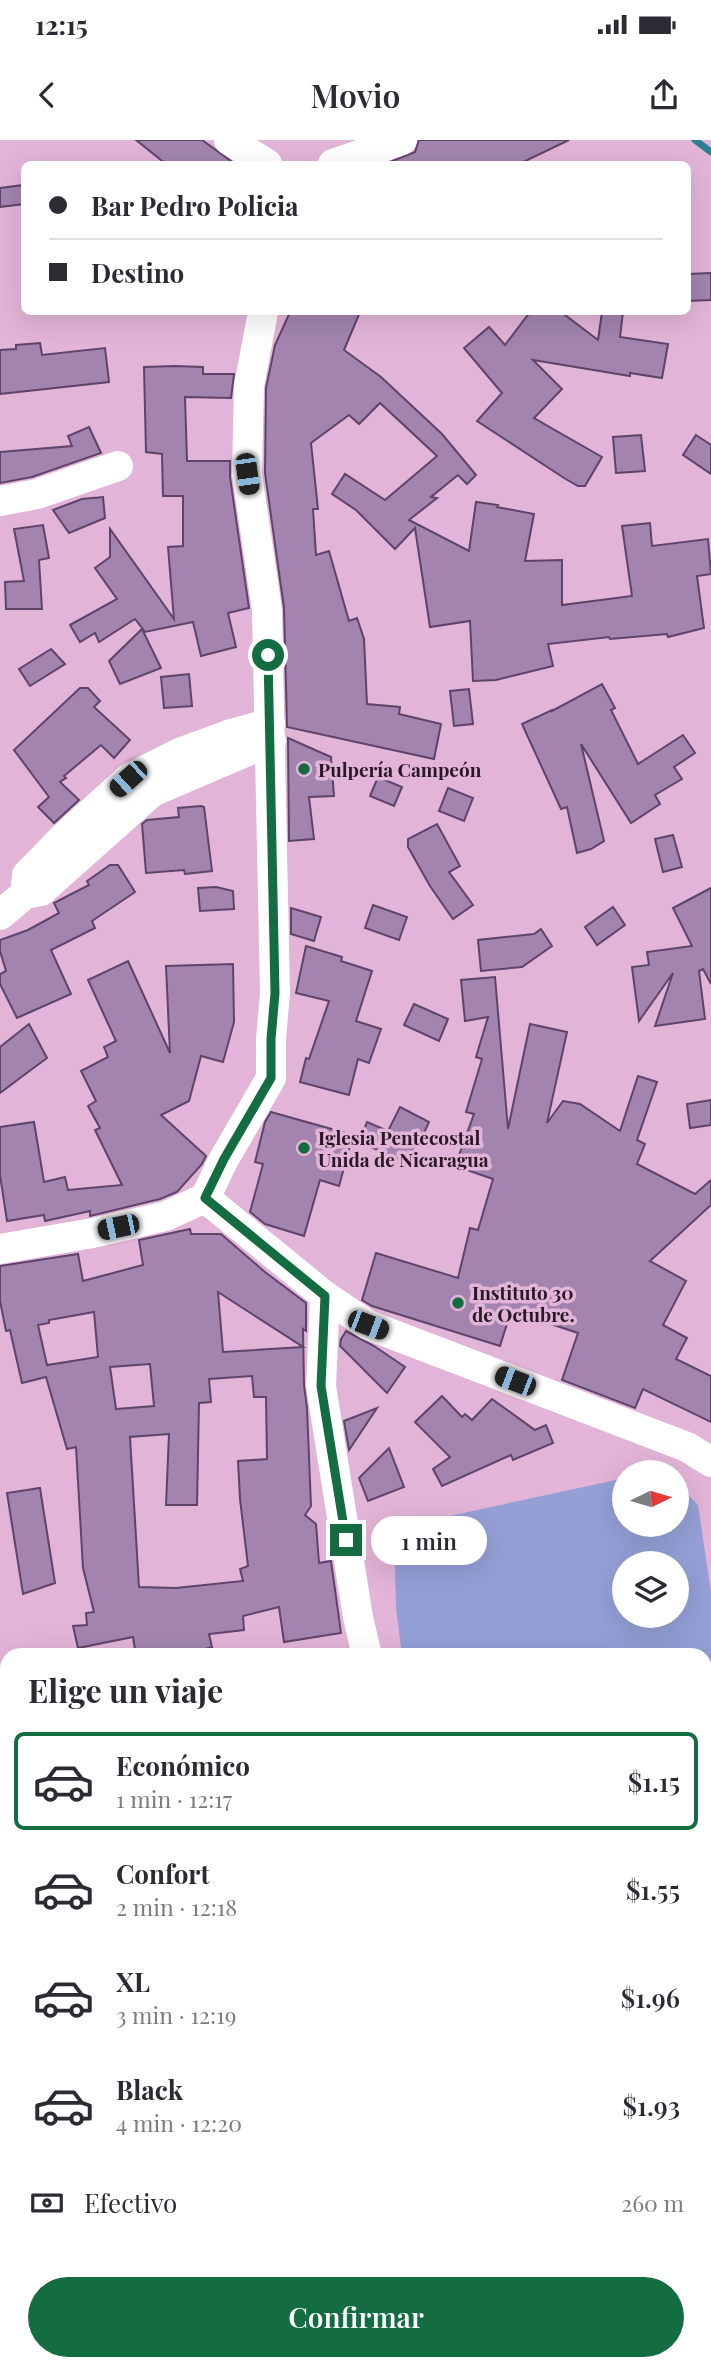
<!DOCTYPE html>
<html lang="es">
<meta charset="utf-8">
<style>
:root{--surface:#fff;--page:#f7f7f7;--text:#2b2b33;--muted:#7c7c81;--line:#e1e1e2;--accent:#146d40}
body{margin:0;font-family:"Playfair Display",serif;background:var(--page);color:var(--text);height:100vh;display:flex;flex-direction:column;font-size:26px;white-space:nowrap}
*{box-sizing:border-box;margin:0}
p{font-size:23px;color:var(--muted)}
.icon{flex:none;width:38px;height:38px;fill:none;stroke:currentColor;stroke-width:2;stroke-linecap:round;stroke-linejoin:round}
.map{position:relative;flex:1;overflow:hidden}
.sheet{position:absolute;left:0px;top:1508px;width:712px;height:723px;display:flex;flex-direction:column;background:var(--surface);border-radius:21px 21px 0 0;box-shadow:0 7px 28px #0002}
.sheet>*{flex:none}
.top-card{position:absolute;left:21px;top:21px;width:670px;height:154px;border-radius:10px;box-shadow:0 7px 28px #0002;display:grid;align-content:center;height:154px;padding:0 28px;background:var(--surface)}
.needle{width:46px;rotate:85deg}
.fabs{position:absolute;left:612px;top:1320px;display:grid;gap:14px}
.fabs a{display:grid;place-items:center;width:77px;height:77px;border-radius:50%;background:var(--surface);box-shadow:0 7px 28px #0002;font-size:35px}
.end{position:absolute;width:32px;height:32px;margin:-16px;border:9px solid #146d40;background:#fff;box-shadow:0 0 0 4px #fff}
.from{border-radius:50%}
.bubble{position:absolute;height:49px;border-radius:24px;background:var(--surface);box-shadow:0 7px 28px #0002;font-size:23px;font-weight:600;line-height:49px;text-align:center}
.car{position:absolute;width:21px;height:42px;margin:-21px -10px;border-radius:9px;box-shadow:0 0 5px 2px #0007;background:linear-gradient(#222 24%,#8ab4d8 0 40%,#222 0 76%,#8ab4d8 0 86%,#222 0)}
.top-card b{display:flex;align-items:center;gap:24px;height:66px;font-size:26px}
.top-card b+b{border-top:2px solid var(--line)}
.top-card i{width:18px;height:18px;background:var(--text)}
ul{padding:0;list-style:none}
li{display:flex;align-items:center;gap:21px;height:98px;margin:0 14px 10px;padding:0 14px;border:4px solid transparent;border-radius:10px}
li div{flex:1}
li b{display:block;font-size:26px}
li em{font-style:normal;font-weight:600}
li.selected{border-color:var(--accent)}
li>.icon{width:63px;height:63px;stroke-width:1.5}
h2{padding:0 28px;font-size:32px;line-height:84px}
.pay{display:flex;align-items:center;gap:18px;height:77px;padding:0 28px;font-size:26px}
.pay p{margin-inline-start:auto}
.cta{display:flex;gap:14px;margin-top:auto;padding:14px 28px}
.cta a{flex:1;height:80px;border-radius:42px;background:var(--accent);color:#fff;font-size:28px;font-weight:600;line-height:80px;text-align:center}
.status{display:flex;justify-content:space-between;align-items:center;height:49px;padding:0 35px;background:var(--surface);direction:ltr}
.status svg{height:19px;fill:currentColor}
header{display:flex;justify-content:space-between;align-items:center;height:91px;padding:0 28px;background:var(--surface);font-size:32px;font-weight:600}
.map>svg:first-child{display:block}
.green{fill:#949fd6;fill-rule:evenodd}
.water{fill:#2c8093}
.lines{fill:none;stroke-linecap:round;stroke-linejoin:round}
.stream{stroke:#2c8093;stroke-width:7}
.building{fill:#a284af;stroke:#5e436a;stroke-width:2;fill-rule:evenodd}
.minor{stroke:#fff;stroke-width:30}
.route{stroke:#146d40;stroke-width:9}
.poi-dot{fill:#146d40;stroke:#e2b4d7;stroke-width:2.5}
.labels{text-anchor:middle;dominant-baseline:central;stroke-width:7;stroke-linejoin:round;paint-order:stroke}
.poi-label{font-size:19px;font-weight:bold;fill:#281724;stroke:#e2b4d7;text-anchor:start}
</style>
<div class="status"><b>12:15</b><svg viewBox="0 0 49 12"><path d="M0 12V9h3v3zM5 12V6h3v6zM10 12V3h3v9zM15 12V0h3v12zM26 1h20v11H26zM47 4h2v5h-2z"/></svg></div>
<header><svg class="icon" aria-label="back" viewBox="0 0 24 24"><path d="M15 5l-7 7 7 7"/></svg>Movio<svg class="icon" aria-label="share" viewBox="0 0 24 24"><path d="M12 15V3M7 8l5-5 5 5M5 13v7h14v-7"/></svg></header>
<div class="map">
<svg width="711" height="2230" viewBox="0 0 711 2230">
<rect width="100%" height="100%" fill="#e2b4d7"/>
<path class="green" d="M 625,1338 L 625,1384 L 677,1384 L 677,1343 L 698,1365 L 711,1452 L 711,1625 L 705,1634 L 705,1516 L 402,1515 L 396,1468 L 394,1388 ZM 625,1423 L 677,1423 L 677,1475 L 625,1475 Z"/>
<path class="water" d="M 38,2224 L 453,2224 L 472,2230 L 35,2230 Z"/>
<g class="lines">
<path class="stream" d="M 695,0 L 711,12"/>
</g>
<g class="building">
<path d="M 136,0 L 202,0 L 235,24 L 166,24 Z"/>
<path d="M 419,0 L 569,0 L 519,24 L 385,24 L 415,12 Z"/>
<path d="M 24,45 L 24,64 L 0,67 L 0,48 Z"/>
<path d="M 711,133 L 711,160 L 688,161 L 688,134 Z"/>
<path d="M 290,172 L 360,172 L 344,210 L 381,237 L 442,294 L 476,335 L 467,344 L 458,335 L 431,357 L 437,358 L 409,380 L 469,411 L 476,362 L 498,365 L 497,367 L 534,374 L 525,421 L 562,420 L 562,465 L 632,456 L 622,386 L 650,383 L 652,406 L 708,399 L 711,434 L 697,436 L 704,488 L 668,497 L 667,494 L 610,499 L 609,497 L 548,504 L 553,526 L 496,540 L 473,541 L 470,481 L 430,487 L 415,388 L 395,409 L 356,370 L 332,354 L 345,334 L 385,360 L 437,316 L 380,263 L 359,284 L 349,275 L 311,303 L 318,369 L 313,369 L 316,415 L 329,411 L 349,481 L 357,478 L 364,499 L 367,564 L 400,567 L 399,574 L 441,584 L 434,619 L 287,587 L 284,468 L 265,333 L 266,248 L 275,205 Z"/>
<path d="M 530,172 L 561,172 L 598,200 L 602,172 L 623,172 L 620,197 L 668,204 L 662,238 L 630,233 L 630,236 L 533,220 L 562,249 L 534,278 L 602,317 L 585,346 L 578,346 L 564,338 L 477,281 L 502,253 L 464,208 L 489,187 L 505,205 Z"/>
<path d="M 40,203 L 42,215 L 105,208 L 109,242 L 0,254 L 0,210 L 16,209 L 16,205 Z"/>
<path d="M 175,226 L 203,227 L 203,234 L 234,234 L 231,258 L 185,257 L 187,321 L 230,321 L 230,337 L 249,468 L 228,473 L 236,507 L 201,516 L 193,482 L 145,492 L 135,479 L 99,502 L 95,493 L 80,502 L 70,485 L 117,459 L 95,428 L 110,417 L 110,389 L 174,479 L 168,407 L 183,406 L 183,356 L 163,356 L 162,314 L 146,312 L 144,227 Z"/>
<path d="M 89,287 L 101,313 L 32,337 L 0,343 L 0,312 L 72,306 L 68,296 Z"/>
<path d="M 641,295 L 645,331 L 616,333 L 613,297 Z"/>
<path d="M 696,295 L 711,305 L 711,334 L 683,315 Z"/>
<path d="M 103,357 L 105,378 L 69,393 L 53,370 L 82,359 Z"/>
<path d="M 43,385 L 49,418 L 39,420 L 42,469 L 6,469 L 5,442 L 24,441 L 14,389 Z"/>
<path d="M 142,489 L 161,528 L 120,544 L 109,521 Z"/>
<path d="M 51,509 L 65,524 L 30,546 L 19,529 Z"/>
<path d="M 189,534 L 192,566 L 164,568 L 161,537 Z"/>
<path d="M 602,544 L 615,568 L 611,570 L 638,624 L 683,595 L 695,613 L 674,627 L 682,639 L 655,655 L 660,664 L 631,683 L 581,604 L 604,701 L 591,709 L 577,713 L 567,667 L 561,669 L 522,584 L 552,570 L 552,571 Z"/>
<path d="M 80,548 L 88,548 L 100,561 L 94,567 L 130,600 L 114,618 L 101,605 L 64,636 L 66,638 L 60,642 L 79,660 L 54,683 L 38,667 L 49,657 L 14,610 Z"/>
<path d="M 469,549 L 473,584 L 454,586 L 450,551 Z"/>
<path d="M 288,598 L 331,617 L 334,656 L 309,657 L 314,699 L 289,701 Z"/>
<path d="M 378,637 L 402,647 L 394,666 L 370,656 Z"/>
<path d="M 448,648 L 473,658 L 464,681 L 439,671 Z"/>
<path d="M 201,666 L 204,667 L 212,731 L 185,734 L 184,730 L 146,733 L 142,684 L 147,680 L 179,677 L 178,668 Z"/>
<path d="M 437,684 L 460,726 L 449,732 L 473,765 L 453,779 L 430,746 L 408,707 L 408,699 Z"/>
<path d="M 673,695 L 682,727 L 663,732 L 655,699 Z"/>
<path d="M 110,725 L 118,725 L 135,752 L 92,781 L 95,788 L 51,810 L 71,854 L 17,878 L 0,844 L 0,834 L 6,831 L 0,811 L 0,800 L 28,790 L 59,773 L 54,763 L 89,745 L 87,741 Z"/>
<path d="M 216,747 L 233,751 L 234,769 L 200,771 L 198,748 Z"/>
<path d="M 711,748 L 711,844 L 703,829 L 699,831 L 705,879 L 655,886 L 673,833 L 639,881 L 632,827 L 649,825 L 647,812 L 692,806 L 673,768 Z"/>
<path d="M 373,765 L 407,777 L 399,800 L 365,788 Z"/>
<path d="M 613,767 L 625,785 L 597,805 L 585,787 Z"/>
<path d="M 291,768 L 321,777 L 314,801 L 291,794 Z"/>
<path d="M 541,789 L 552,806 L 522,827 L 481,831 L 478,800 L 534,794 Z"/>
<path d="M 306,806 L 342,817 L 341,821 L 372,831 L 356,881 L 381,889 L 369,923 L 358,919 L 349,955 L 300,942 L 306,918 L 309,919 L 329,861 L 296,853 Z"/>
<path d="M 128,821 L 170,913 L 166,826 L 233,824 L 234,882 L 223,922 L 201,916 L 189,961 L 161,975 L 206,1016 L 202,1024 L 177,1052 L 160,1059 L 90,1076 L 90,1071 L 45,1081 L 44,1075 L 7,1081 L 0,1035 L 0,987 L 34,982 L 44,1042 L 65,1037 L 68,1050 L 122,1045 L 95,990 L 100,988 L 88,966 L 96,961 L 81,931 L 108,917 L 104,907 L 116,901 L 88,840 Z"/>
<path d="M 495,837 L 508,989 L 530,884 L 567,892 L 547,983 L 563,961 L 580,964 L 620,991 L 638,936 L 657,942 L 637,1000 L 645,1004 L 637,1024 L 695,1054 L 711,1040 L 711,1065 L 650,1121 L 686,1141 L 663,1185 L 687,1198 L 676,1219 L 711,1236 L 711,1282 L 643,1249 L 635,1268 L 562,1240 L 578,1193 L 511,1171 L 500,1206 L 372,1166 L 362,1160 L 376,1113 L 458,1138 L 470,1088 L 478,1090 L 493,1039 L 455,1026 L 474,974 L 466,972 L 482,919 L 476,917 L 488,877 L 465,881 L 461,840 Z"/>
<path d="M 414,864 L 448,879 L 439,901 L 404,885 Z"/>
<path d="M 29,884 L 47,918 L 0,953 L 0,907 Z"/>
<path d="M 711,960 L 711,985 L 690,988 L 687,964 Z"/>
<path d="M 400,967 L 429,982 L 420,1002 L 417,1000 L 407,1023 L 359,1002 L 367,982 L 388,991 Z"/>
<path d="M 271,972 L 353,995 L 339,1046 L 320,1040 L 304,1096 L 265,1084 L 250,1072 L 263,1024 L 255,1022 L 265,982 Z"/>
<path d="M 190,1089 L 191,1094 L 221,1094 L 265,1132 L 306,1163 L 306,1191 L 303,1189 L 304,1245 L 307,1268 L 311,1366 L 305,1375 L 316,1384 L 319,1423 L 331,1421 L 341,1493 L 284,1502 L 279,1467 L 243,1476 L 244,1490 L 209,1494 L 212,1507 L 180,1516 L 136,1516 L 133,1497 L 78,1508 L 73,1486 L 87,1485 L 86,1473 L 94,1472 L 83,1428 L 76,1307 L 67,1309 L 46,1237 L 22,1243 L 10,1190 L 6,1191 L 0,1161 L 0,1126 L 78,1114 L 83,1141 L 143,1125 L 139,1100 ZM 218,1152 L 303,1207 L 223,1212 ZM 94,1172 L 98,1217 L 47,1225 L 38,1185 L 49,1183 L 49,1180 ZM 150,1224 L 154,1266 L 116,1269 L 110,1227 ZM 252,1236 L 254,1257 L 266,1257 L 267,1319 L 238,1321 L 240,1359 L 248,1426 L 240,1429 L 243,1441 L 176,1448 L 139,1447 L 130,1297 L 169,1294 L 166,1365 L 197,1365 L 199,1263 L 211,1262 L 209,1239 Z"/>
<path d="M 346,1191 L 374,1206 L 405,1227 L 387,1253 L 340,1206 L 341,1199 Z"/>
<path d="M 442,1256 L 462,1277 L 465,1274 L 472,1280 L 492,1259 L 535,1290 L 546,1285 L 553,1303 L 513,1320 L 511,1315 L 442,1346 L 433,1329 L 450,1317 L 415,1282 Z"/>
<path d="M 377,1268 L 349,1310 L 344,1281 Z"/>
<path d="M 389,1308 L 404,1347 L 368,1361 L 359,1338 Z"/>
<path d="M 40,1348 L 55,1443 L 23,1454 L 7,1353 Z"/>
</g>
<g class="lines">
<g class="minor">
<path d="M 229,0 L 267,24"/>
<path d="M 333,24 L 402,0"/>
<path d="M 0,361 L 37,354 L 118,326"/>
<path d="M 25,754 L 27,735 L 65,696 L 128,639 L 179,613 L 228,595 L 270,583"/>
<path d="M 0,775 L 25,754 L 41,751 L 152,652 L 271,601"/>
<path d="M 205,1058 L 325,1156 L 368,1185 L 687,1307 L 711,1322"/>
<path d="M 0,1109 L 93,1093 L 166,1076 L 205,1058 L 224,1019 L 271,938 L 271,899 L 275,853 L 267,470 L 247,334 L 249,246 L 263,172"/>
<path d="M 325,1156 L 321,1246 L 358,1477 L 367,1516"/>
</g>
</g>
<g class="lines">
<path class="route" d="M 268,515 L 275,853 L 271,899 L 271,938 L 224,1019 L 205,1058 L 325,1156 L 321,1246 L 346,1400"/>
</g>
<g class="poi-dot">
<circle cx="304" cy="629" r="7"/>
<circle cx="304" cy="1008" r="7"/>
<circle cx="458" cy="1163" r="7"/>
</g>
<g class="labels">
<g class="poi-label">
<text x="318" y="629">Pulpería Campeón</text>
<text x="318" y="997">Iglesia Pentecostal<tspan x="318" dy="22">Unida de Nicaragua</tspan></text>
<text x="472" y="1152">Instituto 30<tspan x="472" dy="22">de Octubre.</tspan></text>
</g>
</g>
</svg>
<div class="fabs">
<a><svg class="needle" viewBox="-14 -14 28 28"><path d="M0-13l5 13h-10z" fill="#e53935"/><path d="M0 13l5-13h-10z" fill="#7c7c81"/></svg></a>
<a><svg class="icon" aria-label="layers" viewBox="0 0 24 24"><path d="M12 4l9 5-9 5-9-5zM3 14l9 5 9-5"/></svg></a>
</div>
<i class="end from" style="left:268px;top:515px"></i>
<i class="end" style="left:346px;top:1400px"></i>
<div class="bubble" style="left:371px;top:1376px;width:116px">1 min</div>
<i class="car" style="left:247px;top:334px;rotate:172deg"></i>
<i class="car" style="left:128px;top:639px;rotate:228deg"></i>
<i class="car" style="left:118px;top:1087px;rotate:258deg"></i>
<i class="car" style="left:368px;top:1185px;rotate:111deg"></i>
<i class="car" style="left:515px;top:1241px;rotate:291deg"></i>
<div class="top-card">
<b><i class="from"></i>Bar Pedro Policia</b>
<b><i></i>Destino</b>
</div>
<section class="sheet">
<h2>Elige un viaje</h2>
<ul>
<li class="selected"><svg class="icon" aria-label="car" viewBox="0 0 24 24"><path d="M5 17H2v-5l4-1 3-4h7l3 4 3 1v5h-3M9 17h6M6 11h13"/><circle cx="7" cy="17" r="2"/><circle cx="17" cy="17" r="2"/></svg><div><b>Económico</b><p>1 min · 12:17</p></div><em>$1.15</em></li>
<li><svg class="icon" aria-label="car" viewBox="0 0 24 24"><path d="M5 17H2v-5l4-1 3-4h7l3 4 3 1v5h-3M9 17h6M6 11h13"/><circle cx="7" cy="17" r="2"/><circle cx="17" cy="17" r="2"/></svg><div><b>Confort</b><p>2 min · 12:18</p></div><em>$1.55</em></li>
<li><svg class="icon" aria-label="car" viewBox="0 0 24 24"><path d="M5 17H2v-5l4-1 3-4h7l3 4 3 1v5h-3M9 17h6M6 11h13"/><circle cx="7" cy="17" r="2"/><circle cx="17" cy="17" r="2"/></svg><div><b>XL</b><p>3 min · 12:19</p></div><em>$1.96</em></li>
<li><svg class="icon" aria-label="car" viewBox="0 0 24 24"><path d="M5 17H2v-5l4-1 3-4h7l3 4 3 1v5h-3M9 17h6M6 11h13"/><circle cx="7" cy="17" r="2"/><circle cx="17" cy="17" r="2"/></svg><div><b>Black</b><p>4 min · 12:20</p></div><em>$1.93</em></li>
</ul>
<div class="pay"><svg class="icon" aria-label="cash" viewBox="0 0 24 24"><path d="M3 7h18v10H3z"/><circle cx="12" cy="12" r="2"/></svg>Efectivo<p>260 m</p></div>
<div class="cta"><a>Confirmar</a></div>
</section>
</div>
